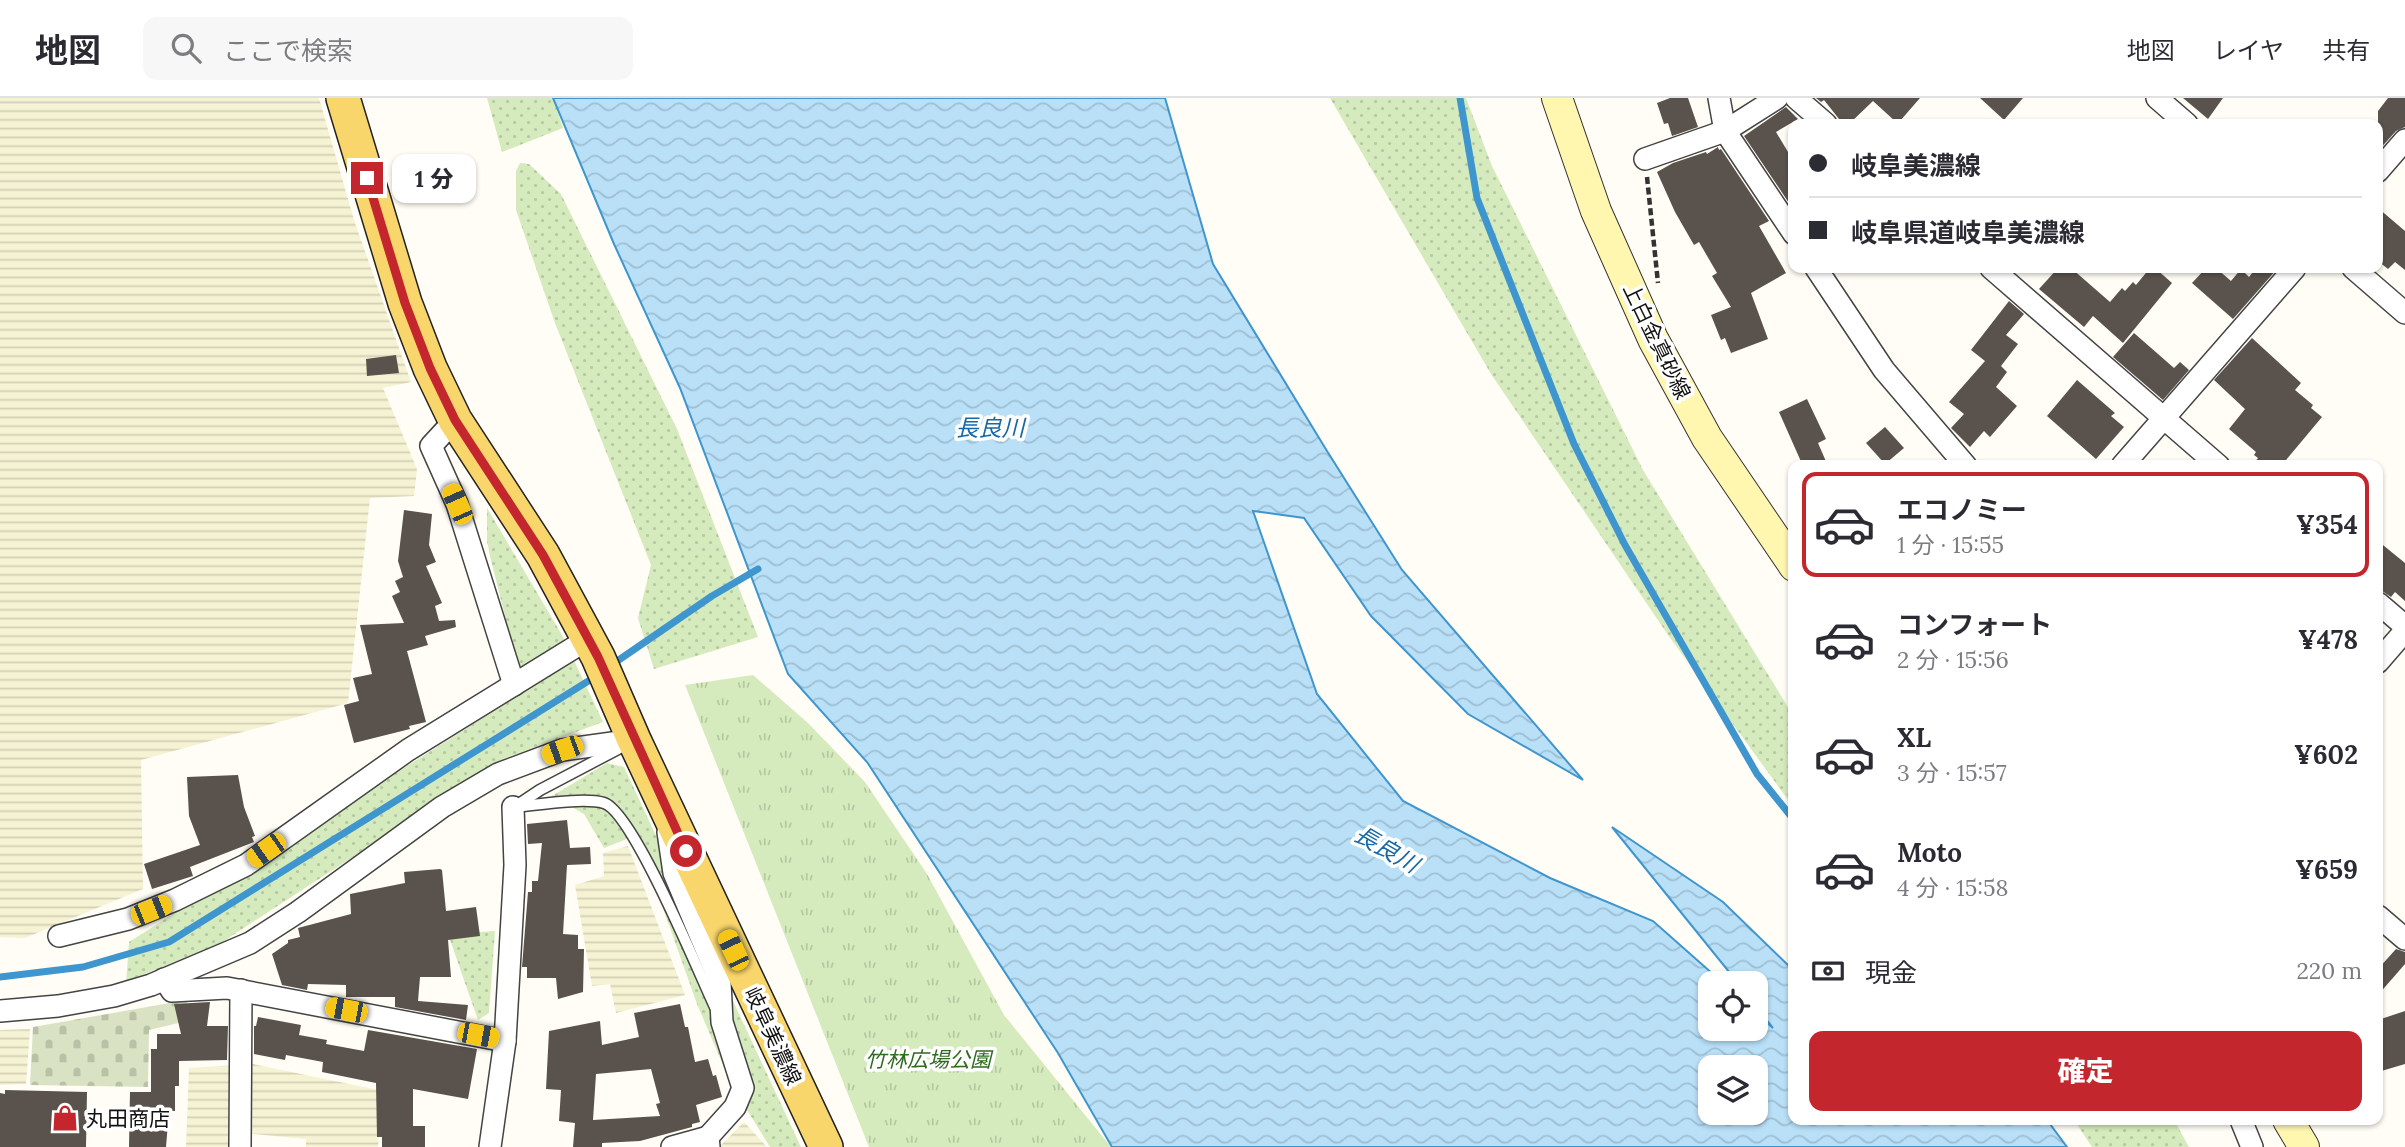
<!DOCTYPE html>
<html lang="ja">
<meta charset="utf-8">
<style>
:root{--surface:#fff;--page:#f7f7f7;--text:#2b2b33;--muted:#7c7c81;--line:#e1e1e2;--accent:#c4262e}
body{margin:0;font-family:Lora,"Noto Sans JP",serif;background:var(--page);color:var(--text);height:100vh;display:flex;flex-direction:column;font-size:26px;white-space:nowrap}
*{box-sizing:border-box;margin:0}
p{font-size:23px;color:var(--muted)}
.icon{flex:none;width:38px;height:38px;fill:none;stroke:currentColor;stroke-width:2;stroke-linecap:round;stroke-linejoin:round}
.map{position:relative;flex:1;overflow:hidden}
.details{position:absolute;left:1788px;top:362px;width:595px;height:665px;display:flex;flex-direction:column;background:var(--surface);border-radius:14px;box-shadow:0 2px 5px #0004}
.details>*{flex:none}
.guide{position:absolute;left:1788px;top:21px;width:595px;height:154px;border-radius:14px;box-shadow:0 2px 5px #0004;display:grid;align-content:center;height:154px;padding:0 21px;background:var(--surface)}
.controls{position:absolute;left:1698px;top:873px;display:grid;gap:14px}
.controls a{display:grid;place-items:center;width:70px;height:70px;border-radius:14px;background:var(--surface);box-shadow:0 2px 5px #0004;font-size:35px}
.end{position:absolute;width:32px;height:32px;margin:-16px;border:9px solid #c4262e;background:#fff;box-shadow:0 0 0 4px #fff}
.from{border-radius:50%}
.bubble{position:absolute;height:49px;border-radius:14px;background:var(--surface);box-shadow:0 2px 5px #0004;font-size:23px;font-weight:800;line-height:49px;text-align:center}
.car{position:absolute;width:21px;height:42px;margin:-21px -10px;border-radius:9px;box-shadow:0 0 5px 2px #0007;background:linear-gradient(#f5c518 24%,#345 0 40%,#f5c518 0 76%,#345 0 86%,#f5c518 0)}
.guide b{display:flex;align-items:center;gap:24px;height:66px;font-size:26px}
.guide b+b{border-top:2px solid var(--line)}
.guide i{width:18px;height:18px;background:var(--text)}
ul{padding:12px 0 0;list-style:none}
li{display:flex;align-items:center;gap:21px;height:105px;margin:0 14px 10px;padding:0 7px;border:4px solid transparent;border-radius:14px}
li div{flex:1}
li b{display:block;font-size:26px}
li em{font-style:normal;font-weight:800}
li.selected{border-color:var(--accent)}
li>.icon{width:63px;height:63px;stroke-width:1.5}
.pay{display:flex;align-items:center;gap:18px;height:77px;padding:0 21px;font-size:26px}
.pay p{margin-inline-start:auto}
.primary-button{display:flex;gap:14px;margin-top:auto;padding:14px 21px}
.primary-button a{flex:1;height:80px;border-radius:14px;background:var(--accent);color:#fff;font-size:28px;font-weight:800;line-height:80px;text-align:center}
header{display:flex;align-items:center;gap:42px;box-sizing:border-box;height:98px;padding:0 35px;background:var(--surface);border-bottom:2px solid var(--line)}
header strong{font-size:33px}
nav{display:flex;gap:38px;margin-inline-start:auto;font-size:24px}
.search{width:490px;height:63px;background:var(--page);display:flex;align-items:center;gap:18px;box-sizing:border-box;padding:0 24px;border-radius:14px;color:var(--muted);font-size:26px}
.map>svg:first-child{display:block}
.farmland{fill:url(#farmland-rules)}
.grass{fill:url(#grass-dots)}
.cemetery{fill:url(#cemetery-stones)}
.park{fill:url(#park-tufts)}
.water{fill:url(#water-waves);stroke:#3f96cf;stroke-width:2;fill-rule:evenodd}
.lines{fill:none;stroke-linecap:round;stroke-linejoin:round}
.stream{stroke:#3f96cf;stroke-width:7}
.building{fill:#5a524d;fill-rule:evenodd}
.lane-casing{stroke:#444;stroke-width:13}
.street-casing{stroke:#444;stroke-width:24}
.secondary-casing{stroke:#333;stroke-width:32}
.primary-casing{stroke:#222;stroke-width:36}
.path{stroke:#333;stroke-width:4.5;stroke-dasharray:7 3.5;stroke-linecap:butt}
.lane{stroke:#fff;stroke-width:10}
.street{stroke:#fff;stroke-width:21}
.secondary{stroke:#fff6b0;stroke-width:30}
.primary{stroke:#f9d66b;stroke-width:33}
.route{stroke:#c4262e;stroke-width:9}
.labels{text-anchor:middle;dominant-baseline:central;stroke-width:7;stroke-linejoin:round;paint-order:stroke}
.street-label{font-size:21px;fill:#111;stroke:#fff}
.park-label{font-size:21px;font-style:italic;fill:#2f6b1f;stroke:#fff}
.poi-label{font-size:21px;fill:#111;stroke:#fff;text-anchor:start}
.water-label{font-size:23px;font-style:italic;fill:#1768a6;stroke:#fff}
</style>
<header>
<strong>地図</strong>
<div class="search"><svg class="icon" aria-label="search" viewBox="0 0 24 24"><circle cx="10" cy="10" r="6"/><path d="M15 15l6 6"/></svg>ここで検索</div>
<nav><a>地図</a><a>レイヤ</a><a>共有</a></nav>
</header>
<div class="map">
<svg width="2405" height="1049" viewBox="0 0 2405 1049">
<defs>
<pattern id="farmland-rules" width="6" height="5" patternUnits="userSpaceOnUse" patternTransform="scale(1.75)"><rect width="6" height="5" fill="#f6f3d4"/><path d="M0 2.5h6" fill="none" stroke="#d2cfb5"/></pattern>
<pattern id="grass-dots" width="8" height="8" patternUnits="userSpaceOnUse" patternTransform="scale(1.75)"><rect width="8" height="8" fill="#d5ebbd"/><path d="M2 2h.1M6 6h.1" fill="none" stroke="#b6c8a1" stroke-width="1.8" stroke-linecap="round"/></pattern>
<pattern id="cemetery-stones" width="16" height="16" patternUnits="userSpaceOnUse" patternTransform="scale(1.75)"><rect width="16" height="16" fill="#d9e3c4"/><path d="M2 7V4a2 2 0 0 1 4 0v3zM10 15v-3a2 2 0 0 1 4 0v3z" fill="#b9c2a7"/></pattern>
<pattern id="park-tufts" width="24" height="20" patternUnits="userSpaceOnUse" patternTransform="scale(1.75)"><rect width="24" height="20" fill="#d5ebbd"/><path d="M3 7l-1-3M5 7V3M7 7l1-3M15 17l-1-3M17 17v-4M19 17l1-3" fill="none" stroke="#b6c8a1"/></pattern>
<pattern id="water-waves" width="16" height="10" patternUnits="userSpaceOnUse" patternTransform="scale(1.75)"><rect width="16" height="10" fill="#b9e0f7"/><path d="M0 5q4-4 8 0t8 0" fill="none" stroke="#9ebfd3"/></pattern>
</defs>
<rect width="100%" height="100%" fill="#fffdf5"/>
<g class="farmland">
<path d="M 0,0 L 319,0 L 354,122 L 411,284 L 383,290 L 417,371 L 414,398 L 370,400 L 348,605 L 141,662 L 143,791 L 25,840 L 0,839 Z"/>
<path d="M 628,748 L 685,897 L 616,915 L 610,886 L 592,888 L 575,787 L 604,778 L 603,755 Z"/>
<path d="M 30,931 L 26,986 L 0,987 L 0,932 Z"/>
<path d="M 253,966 L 383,993 L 378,1049 L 306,1049 L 306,1041 L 234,1034 L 231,1049 L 186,1049 L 189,970 Z"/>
<path d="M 744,1024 L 767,1049 L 719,1049 Z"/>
</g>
<g class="grass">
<path d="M 487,0 L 553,0 L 563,30 L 502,54 Z"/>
<path d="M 1330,0 L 1466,0 L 1492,68 L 1643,372 L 1794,619 L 1794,710 L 1668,537 L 1491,276 Z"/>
<path d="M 520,65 L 529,66 L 561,96 L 677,331 L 758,539 L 654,571 L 638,520 L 651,467 L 555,225 L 516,112 L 516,73 Z"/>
<path d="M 487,410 L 562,537 L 603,624 L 505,660 L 213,850 L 131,881 L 126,886 L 129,844 L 524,594 L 490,458 L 487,443 Z"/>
<path d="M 607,665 L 624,669 L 801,1049 L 770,1049 L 732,988 L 697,906 L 637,737 L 604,750 L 584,716 L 552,698 Z"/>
<path d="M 495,833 L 489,915 L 478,922 L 448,836 Z"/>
<path d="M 2074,1022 L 2174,1022 L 2189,1049 L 2092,1049 Z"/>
</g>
<path class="cemetery" d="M 187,902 L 187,923 L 149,932 L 148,989 L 30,987 L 33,929 Z"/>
<path class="park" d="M 753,577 L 808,625 L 865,684 L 927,776 L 1004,917 L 1111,1049 L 869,1049 L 685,587 Z"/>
<path class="water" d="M 553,0 L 1165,0 L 1213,166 L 1327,353 L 1402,472 L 1583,682 L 1468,616 L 1371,518 L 1304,420 L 1253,413 L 1317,596 L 1403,703 L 1550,780 L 1653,823 L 1723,885 L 1710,886 L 1710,931 L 1755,931 L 1755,914 L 1773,930 L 1755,907 L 1755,886 L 1738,885 L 1612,729 L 1723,804 L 1794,873 L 1794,1022 L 2047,1022 L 2067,1049 L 1112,1049 L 1058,955 L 867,664 L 788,576 L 680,290 L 614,146 ZM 1710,970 L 1755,970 L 1755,1015 L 1710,1015 Z"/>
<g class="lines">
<g class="stream">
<path d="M 1460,0 L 1477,100 L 1574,346 L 1625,447 L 1757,676 L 1794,722"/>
<path d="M 610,568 L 712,498 L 758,471"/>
<path d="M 0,879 L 83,869 L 169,844 L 598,577"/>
</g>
</g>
<g class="building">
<path d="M 1670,0 L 1688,0 L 1698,29 L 1672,38 L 1668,25 L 1664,26 L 1657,5 Z"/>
<path d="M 1816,0 L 1920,0 L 1900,23 L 1899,21 L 1896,24 L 1873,3 L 1849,26 L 1843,26 L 1824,2 L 1821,4 Z"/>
<path d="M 1980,0 L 2023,0 L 2004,22 Z"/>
<path d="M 2183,0 L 2223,0 L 2208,21 Z"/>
<path d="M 2388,0 L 2405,0 L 2405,29 L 2396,33 L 2378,53 L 2378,13 Z"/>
<path d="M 1786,9 L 1798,21 L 1776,34 L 1794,64 L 1794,102 L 1789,105 L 1744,38 Z"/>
<path d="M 1718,49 L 1719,52 L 1721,51 L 1769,123 L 1759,128 L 1786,175 L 1751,195 L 1768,241 L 1731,255 L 1725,240 L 1721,242 L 1711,217 L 1731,209 L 1712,178 L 1717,175 L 1699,144 L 1694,147 L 1675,114 L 1657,74 L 1673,65 L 1706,54 L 1707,56 Z"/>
<path d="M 2378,110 L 2405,133 L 2405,172 L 2395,164 L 2388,171 L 2378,163 Z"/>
<path d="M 2058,170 L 2071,170 L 2110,204 L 2122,190 L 2125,193 L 2133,184 L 2136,187 L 2150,170 L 2155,170 L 2172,185 L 2123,245 L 2093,218 L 2084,229 L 2039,191 Z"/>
<path d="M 2206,170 L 2216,170 L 2231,183 L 2241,171 L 2249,179 L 2256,170 L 2278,170 L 2233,221 L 2192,185 Z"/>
<path d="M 2009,203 L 2024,216 L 2006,237 L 2018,246 L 2001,268 L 2007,274 L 1996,289 L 2017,308 L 1990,339 L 1984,333 L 1970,349 L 1951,330 L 1964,316 L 1949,304 L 1985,263 L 1971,252 Z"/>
<path d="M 2134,235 L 2174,270 L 2180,264 L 2189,272 L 2163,302 L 2113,259 Z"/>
<path d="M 2252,240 L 2301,285 L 2295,292 L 2313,307 L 2311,310 L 2322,319 L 2281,368 L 2252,368 L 2258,360 L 2254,357 L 2256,354 L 2229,331 L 2245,311 L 2214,282 Z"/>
<path d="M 396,257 L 399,275 L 367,278 L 366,261 Z"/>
<path d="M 2077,282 L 2115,315 L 2111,318 L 2124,329 L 2096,361 L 2047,318 Z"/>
<path d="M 1807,301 L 1826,341 L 1818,345 L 1828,368 L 1803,368 L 1779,314 Z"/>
<path d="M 1885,329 L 1904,350 L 1885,366 L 1866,345 Z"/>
<path d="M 404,412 L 432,416 L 429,447 L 436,464 L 426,468 L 442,505 L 435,508 L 439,523 L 455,522 L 456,529 L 425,538 L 428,547 L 407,553 L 426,624 L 409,628 L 410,631 L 354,645 L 344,607 L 359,603 L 353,580 L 372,576 L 360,527 L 404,525 L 392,498 L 400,494 L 395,483 L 403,479 L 398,463 Z"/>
<path d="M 2378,443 L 2405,465 L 2405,503 L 2395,494 L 2391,499 L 2378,490 Z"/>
<path d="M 238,677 L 244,709 L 255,738 L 252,739 L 254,744 L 190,769 L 193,778 L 152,791 L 144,766 L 200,747 L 189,718 L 187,679 Z"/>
<path d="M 567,722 L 570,750 L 590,749 L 591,766 L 567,767 L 563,836 L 578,837 L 578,851 L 584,851 L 583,894 L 558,901 L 556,880 L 527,880 L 527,869 L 522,869 L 528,794 L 532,794 L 532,783 L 538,783 L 542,745 L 528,746 L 527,726 Z"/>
<path d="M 440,771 L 442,772 L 446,813 L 476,809 L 480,838 L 448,842 L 451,879 L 420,879 L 418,903 L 468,907 L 466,922 L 395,909 L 395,899 L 346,899 L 346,887 L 308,886 L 307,892 L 282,887 L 272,856 L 288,845 L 288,842 L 300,839 L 298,830 L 351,816 L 350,796 L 405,785 L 404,774 Z"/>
<path d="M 2396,851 L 2405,854 L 2405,866 L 2378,897 L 2378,871 Z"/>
<path d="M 210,904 L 207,928 L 228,928 L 227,962 L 179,963 L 179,988 L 175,988 L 175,1013 L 169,1013 L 166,1049 L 129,1049 L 130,994 L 151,994 L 151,951 L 157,951 L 157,936 L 181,936 L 174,906 Z"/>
<path d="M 680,906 L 685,929 L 688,929 L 695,964 L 708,961 L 713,978 L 716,977 L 722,999 L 696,1007 L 700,1024 L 692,1026 L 692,1029 L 640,1043 L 602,1045 L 602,1049 L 573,1049 L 575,1025 L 559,1023 L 561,992 L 546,991 L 549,933 L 600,923 L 602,947 L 639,939 L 634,915 ZM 651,971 L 660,1005 L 656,1006 L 660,1018 L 593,1022 L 596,976 Z"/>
<path d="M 2405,913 L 2405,966 L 2378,974 L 2378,922 Z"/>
<path d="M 258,919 L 301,927 L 299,937 L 327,942 L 326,946 L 364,953 L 368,932 L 477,951 L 468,1001 L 413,991 L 413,1028 L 425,1028 L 425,1049 L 382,1049 L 382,1039 L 377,1039 L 376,985 L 322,974 L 323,964 L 286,957 L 285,962 L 254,956 L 254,928 L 256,928 Z"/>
<path d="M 5,992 L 87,994 L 86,1049 L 0,1049 L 0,995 L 5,996 Z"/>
</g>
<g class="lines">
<g class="lane-casing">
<g id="lane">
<path d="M 516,708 L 540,692 L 618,651"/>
<path d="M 513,709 C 536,707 584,699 604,705 C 633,714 699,875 715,909"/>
</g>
</g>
<g class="street-casing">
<g id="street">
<path d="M 1719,0 L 1725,33 L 1794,136"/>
<path d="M 1796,0 L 1826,26"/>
<path d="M 2157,0 L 2187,26"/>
<path d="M 1645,61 L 1725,33 L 1777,0"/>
<path d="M 2378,73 L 2405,42"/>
<path d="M 1816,170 L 1884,272 L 1966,368"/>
<path d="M 1991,170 L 2219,368"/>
<path d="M 2353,170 L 2405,215"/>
<path d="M 455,322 L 431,348 L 457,406 L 514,587"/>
<path d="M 2122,368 L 2295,170"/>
<path d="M 2378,505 L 2405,528"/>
<path d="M 2378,564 L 2405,533"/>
<path d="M 668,734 L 674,775 L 720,884 L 722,924 L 743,990 L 735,1009 L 708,1039"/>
<path d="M 2378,818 L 2405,841"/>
<path d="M 59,838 L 128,821 L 175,802 L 246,767 L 408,652 L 588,541"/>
<path d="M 164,881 L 172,893 L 227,890 L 505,943"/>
<path d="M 0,913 L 58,908 L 114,898 L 151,887 L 250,845 L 298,814 L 442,709 L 498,676 L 562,652 L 634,642"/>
<path d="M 2241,1022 L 2252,1049"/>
<path d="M 240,1049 L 241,892"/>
<path d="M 490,1049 L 505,943 L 515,767 L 513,709"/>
<path d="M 672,1049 L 708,1039 L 709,1049"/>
</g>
</g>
<g class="secondary-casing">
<g id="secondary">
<path d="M 1557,0 L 1596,113 L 1653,241 L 1707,340 L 1794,468"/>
<path d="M 2288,1022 L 2304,1049"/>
</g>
</g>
<g class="primary-casing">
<path id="primary" d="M 343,0 L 405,205 L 430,270 L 455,322 L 543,457 L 598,559 L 634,642 L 826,1049"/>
</g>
<path class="path" d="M 1647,79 L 1658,185"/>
<use href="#lane" class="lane"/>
<use href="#street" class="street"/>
<use href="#secondary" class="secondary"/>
<use href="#primary" class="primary"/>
</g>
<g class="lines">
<path class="route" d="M 367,80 L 405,205 L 430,270 L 455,322 L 543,457 L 598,559 L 686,753"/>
</g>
<defs>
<g id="shop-bare" transform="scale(2.1)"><path d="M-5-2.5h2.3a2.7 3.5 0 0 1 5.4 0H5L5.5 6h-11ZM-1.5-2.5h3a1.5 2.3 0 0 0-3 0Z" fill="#c4262e" stroke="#fff" stroke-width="2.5" paint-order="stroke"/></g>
</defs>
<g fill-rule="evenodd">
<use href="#shop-bare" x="65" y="1020"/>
</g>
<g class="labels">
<g class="street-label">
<text transform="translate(1657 243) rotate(64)">上白金真砂線</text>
<text transform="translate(773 938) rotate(65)">岐阜美濃線</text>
</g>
<g class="park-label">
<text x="928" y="961">竹林広場公園</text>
</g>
<g class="poi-label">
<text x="86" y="1020">丸田商店</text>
</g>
<g class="water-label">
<text x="990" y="329">長良川</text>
<text transform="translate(1387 751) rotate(30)">長良川</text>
</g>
</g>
</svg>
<div class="controls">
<a><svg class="icon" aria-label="locate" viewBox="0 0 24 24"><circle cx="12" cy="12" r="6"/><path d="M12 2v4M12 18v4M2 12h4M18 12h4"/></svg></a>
<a><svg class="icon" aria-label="layers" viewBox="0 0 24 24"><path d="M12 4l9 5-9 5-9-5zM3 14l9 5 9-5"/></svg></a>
</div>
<i class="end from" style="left:686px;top:753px"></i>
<i class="end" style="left:367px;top:80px"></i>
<div class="bubble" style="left:392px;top:56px;width:84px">1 分</div>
<i class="car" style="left:457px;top:406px;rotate:336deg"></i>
<i class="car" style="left:562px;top:652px;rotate:250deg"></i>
<i class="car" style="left:266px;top:752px;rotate:235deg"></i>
<i class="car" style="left:151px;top:812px;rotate:68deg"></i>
<i class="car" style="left:733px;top:852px;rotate:335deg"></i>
<i class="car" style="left:346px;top:912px;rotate:281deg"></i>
<i class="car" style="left:478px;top:937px;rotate:101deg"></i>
<div class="guide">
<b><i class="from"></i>岐阜美濃線</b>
<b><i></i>岐阜県道岐阜美濃線</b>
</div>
<section class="details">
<ul>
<li class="selected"><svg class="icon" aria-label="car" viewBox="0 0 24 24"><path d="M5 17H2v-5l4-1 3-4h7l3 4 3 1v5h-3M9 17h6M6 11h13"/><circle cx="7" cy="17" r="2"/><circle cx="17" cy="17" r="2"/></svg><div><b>エコノミー</b><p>1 分 · 15:55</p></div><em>¥354</em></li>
<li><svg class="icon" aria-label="car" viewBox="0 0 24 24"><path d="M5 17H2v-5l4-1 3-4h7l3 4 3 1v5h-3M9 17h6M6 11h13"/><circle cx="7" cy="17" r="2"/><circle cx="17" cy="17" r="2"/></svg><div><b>コンフォート</b><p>2 分 · 15:56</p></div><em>¥478</em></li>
<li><svg class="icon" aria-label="car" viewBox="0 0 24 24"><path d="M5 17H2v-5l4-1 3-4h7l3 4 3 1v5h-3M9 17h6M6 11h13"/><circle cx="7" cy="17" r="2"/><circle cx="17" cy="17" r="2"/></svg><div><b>XL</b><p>3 分 · 15:57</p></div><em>¥602</em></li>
<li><svg class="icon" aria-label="car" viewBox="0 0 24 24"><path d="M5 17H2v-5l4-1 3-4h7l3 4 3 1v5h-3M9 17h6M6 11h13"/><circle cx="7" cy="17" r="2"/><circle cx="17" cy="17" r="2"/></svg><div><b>Moto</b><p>4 分 · 15:58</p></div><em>¥659</em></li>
</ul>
<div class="pay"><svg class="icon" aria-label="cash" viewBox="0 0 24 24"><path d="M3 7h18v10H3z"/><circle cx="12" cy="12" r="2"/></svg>現金<p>220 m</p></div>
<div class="primary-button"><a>確定</a></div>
</section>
</div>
